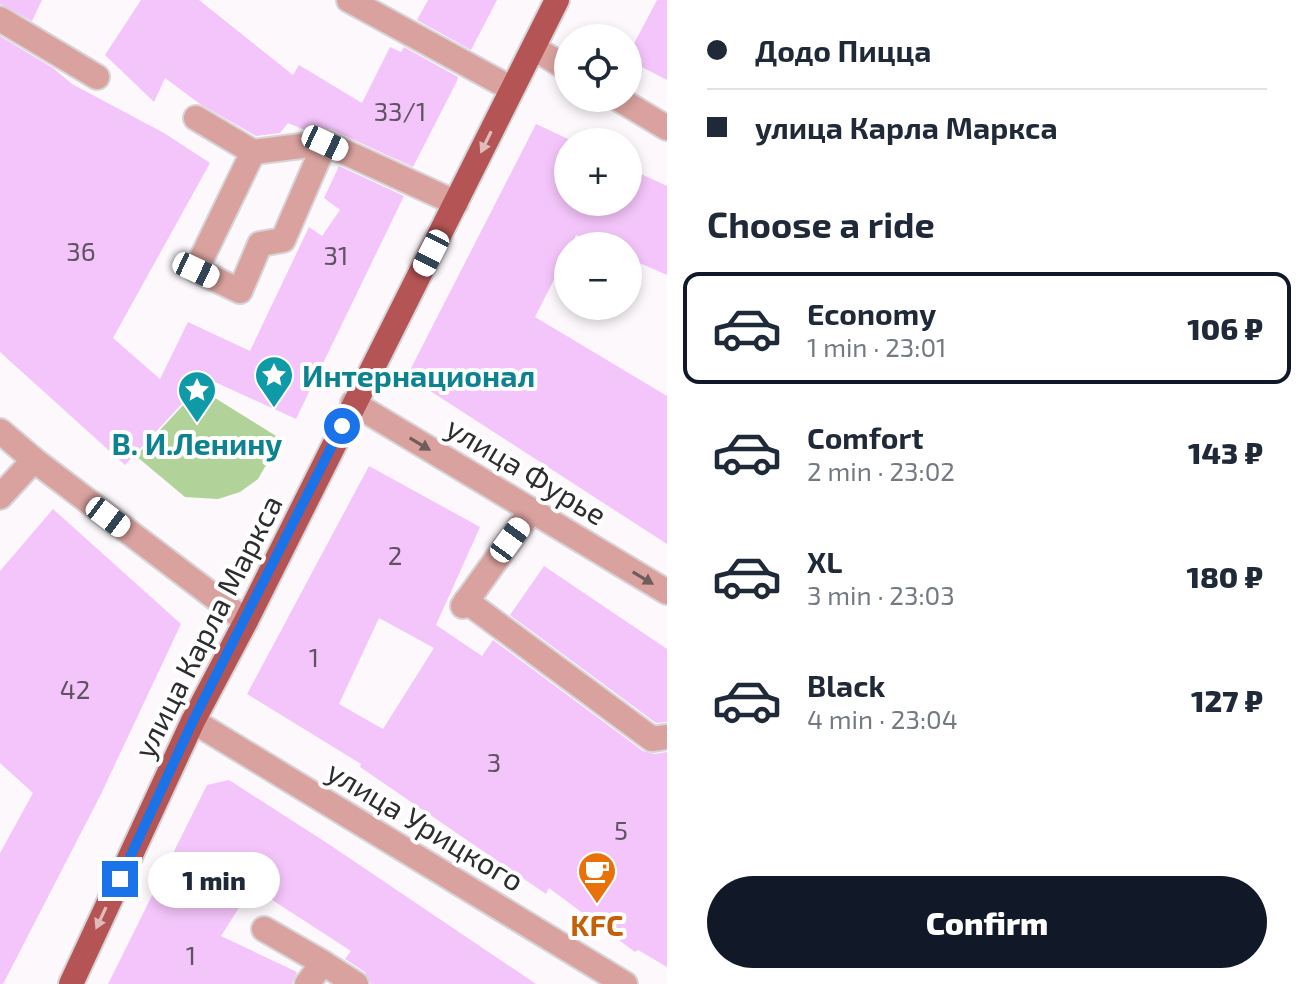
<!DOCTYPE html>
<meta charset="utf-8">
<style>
:root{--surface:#fff;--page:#f6f6f7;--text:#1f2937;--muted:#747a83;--line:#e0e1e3;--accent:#111827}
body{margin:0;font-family:"Exo 2",sans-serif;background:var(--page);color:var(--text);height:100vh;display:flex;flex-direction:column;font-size:30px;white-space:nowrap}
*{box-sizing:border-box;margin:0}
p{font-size:26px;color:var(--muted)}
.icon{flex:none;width:44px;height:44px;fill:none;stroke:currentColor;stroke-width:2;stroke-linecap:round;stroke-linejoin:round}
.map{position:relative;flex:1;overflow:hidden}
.side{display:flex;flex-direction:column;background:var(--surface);width:640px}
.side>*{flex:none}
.top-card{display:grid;align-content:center;height:176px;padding:0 40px;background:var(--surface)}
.buttons{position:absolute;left:554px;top:24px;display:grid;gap:16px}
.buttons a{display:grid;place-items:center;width:88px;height:88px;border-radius:50%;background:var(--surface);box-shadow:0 4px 12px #0003;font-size:40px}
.end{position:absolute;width:36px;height:36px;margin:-18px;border:10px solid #1a73e8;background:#fff;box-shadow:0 0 0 4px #fff}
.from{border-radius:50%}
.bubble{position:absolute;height:56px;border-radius:28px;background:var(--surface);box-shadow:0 4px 12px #0003;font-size:26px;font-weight:800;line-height:56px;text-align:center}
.car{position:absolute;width:24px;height:48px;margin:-24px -12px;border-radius:10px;box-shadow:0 0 6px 2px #0007;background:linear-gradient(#fff 24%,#345 0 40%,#fff 0 76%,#345 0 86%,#fff 0)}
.top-card b{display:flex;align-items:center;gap:28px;height:76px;font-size:30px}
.top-card b+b{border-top:2px solid var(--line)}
.top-card i{width:20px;height:20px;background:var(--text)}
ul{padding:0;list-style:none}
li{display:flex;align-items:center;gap:24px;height:112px;margin:0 16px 12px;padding:0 24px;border:4px solid transparent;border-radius:16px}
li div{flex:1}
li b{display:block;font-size:30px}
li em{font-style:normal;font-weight:800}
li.active{border-color:var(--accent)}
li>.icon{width:72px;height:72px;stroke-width:1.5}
h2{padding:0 40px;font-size:36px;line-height:96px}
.cta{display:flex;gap:16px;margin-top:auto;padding:16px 40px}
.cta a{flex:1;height:92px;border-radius:48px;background:var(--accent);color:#fff;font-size:32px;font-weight:800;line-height:92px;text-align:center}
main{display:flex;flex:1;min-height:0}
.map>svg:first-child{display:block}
.green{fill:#b1d299}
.building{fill:#f4c5fa;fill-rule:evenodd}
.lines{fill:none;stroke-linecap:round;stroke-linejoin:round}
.minor-casing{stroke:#d7d3d7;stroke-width:28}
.major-casing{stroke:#d7d3d7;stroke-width:28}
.minor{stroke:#d9a29f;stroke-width:24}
.major{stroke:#b45454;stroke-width:24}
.oneway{fill:#e1bbbb}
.oneway2{fill:#725b5b}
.route{stroke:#1a73e8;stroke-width:10}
.labels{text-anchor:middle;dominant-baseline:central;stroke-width:8;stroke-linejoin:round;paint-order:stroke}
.number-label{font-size:26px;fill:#5f5261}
.culture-label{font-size:30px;font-weight:bold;fill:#0d838f;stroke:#fff;text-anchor:start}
.street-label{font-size:30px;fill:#2d2c2e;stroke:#fff}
.food-label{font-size:30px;font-weight:bold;fill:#c56008;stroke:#fff}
</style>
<main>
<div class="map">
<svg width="667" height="984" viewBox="0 0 667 984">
<rect width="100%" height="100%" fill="#fcf8fc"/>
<path class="green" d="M 199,388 L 281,439 L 258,479 L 240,492 L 218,499 L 185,497 L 136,456 Z"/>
<g class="building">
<path d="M 0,0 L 42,0 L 32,21 L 0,4 Z"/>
<path d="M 141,0 L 199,0 L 293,75 L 299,65 L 362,103 L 390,47 L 401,52 L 404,47 L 458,77 L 457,81 L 413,167 L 330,129 L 305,130 L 288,123 L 280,133 L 256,136 L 200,104 L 165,78 L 154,102 L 105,55 Z"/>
<path d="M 428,0 L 497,0 L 471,50 L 417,20 Z"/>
<path d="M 657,0 L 667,0 L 667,80 L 628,60 L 628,55 Z"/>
<path d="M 0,36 L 53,68 L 72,84 L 164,133 L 210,163 L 113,338 L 160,379 L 188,322 L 250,351 L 309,227 L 322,236 L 340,210 L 324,198 L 339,166 L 404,196 L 296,419 L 206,378 L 125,465 L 0,352 Z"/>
<path d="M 536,124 L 568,139 L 568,202 L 628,202 L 628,168 L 667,186 L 667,275 L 628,258 L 628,246 L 601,246 L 576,235 L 571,246 L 568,246 L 568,252 L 535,317 L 667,396 L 667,544 L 407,376 Z"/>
<path d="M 369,466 L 480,527 L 436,625 L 482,656 L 493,640 L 643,751 L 654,754 L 667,752 L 667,967 L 638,950 L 635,952 L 549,888 L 546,894 L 360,767 L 361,764 L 247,694 ZM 379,618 L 434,648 L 383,729 L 339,704 Z"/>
<path d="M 53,509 L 181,624 L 101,794 L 3,984 L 0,984 L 0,853 L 33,793 L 0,763 L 0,571 Z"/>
<path d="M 544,566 L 667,649 L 667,722 L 656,723 L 510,615 Z"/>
<path d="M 229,780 L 330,845 L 536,984 L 371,984 L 365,972 L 345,959 L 351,951 L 252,887 L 221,936 L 297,972 L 292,984 L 108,984 L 207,785 Z"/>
</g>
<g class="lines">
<g class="minor-casing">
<g id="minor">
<path d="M 349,0 L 512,89"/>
<path d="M 0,19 L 97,77"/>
<path d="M 534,48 L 568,69"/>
<path d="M 617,98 L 667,128"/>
<path d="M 196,118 L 253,152 L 325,143 L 456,203"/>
<path d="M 253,152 L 196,270 L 240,291 L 260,244 L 283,240 L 325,143"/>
<path d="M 353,403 L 667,592"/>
<path d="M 0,431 L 34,460 L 246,621"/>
<path d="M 0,497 L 34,460"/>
<path d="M 466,601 L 652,739 L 667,737"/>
<path d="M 463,606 L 531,511"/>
<path d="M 193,721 L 625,984"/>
<path d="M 264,929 L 323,963 L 307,984"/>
<path d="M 323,963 L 356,984"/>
</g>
</g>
<g class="major-casing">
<path id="major" d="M 71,984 L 193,721 L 246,621 L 557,0"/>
</g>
<use href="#minor" class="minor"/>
<use href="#major" class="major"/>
</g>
<defs><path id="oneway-solid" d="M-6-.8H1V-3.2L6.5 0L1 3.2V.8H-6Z" transform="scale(2)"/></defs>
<g class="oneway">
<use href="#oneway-solid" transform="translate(486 142) rotate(116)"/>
<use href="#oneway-solid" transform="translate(101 918) rotate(115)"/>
</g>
<g class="oneway2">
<use href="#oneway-solid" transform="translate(420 444) rotate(31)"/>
<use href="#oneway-solid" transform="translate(643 578) rotate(31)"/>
</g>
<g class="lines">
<path class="route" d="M 120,879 L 193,721 L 342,426"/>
</g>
<defs>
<g id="sight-pin" transform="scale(2)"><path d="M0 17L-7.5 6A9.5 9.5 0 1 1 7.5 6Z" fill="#0f9aa8" stroke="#fff"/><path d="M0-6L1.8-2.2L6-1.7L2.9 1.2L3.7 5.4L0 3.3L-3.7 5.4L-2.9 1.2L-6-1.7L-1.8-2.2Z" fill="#fff"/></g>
<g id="cafe-pin" transform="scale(2)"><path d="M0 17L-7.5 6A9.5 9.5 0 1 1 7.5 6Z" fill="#e8710a" stroke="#fff"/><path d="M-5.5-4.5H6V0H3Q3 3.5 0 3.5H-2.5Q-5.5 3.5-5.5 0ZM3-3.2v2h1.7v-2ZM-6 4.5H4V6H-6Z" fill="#fff"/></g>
</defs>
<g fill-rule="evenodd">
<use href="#sight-pin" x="274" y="375"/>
<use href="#sight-pin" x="197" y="390"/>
<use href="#cafe-pin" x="597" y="871"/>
</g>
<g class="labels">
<g class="number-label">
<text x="400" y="110">33/1</text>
<text x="81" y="250">36</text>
<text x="336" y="254">31</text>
<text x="395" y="554">2</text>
<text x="314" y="656">1</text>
<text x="75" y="688">42</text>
<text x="494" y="761">3</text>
<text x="621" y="829">5</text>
<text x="191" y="954">1</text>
</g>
<g class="culture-label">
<text x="302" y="375">Интернационал</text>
<text x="197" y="443" text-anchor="middle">В. И.Ленину</text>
</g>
<g class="street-label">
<text transform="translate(527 470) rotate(31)">улица Фурье</text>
<text transform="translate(207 626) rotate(-63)">улица Карла Маркса</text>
<text transform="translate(426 825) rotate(31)">улица Урицкого</text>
</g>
<g class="food-label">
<text x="597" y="924">KFC</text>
</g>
</g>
</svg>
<div class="buttons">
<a><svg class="icon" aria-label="locate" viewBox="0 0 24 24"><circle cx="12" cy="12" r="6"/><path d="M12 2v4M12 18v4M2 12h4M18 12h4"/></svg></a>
<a>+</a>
<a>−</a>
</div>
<i class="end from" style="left:342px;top:426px"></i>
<i class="end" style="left:120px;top:879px"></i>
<div class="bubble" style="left:148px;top:852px;width:132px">1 min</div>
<i class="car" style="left:325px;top:143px;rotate:115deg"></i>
<i class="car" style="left:431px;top:253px;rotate:207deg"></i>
<i class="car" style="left:196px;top:270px;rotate:115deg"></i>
<i class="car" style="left:108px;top:517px;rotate:127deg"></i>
<i class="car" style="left:510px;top:540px;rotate:36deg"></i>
</div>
<section class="side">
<div class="top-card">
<b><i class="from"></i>Додо Пицца</b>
<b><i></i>улица Карла Маркса</b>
</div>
<h2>Choose a ride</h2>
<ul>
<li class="active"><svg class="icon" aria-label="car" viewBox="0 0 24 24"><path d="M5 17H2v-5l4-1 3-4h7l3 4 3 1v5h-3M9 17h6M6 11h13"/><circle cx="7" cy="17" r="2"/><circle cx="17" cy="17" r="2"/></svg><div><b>Economy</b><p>1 min · 23:01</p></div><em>106 ₽</em></li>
<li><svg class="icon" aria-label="car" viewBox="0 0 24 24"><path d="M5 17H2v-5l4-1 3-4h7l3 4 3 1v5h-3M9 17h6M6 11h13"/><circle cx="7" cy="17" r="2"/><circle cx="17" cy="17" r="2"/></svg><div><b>Comfort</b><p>2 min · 23:02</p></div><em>143 ₽</em></li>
<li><svg class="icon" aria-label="car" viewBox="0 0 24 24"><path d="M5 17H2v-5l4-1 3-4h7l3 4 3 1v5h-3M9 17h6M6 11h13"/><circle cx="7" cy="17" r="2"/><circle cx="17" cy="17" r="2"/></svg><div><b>XL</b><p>3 min · 23:03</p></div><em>180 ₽</em></li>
<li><svg class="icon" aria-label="car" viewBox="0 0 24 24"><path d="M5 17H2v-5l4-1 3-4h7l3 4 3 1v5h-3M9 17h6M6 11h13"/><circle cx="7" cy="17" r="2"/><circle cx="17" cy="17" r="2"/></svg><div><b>Black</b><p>4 min · 23:04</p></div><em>127 ₽</em></li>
</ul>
<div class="cta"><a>Confirm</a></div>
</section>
</main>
